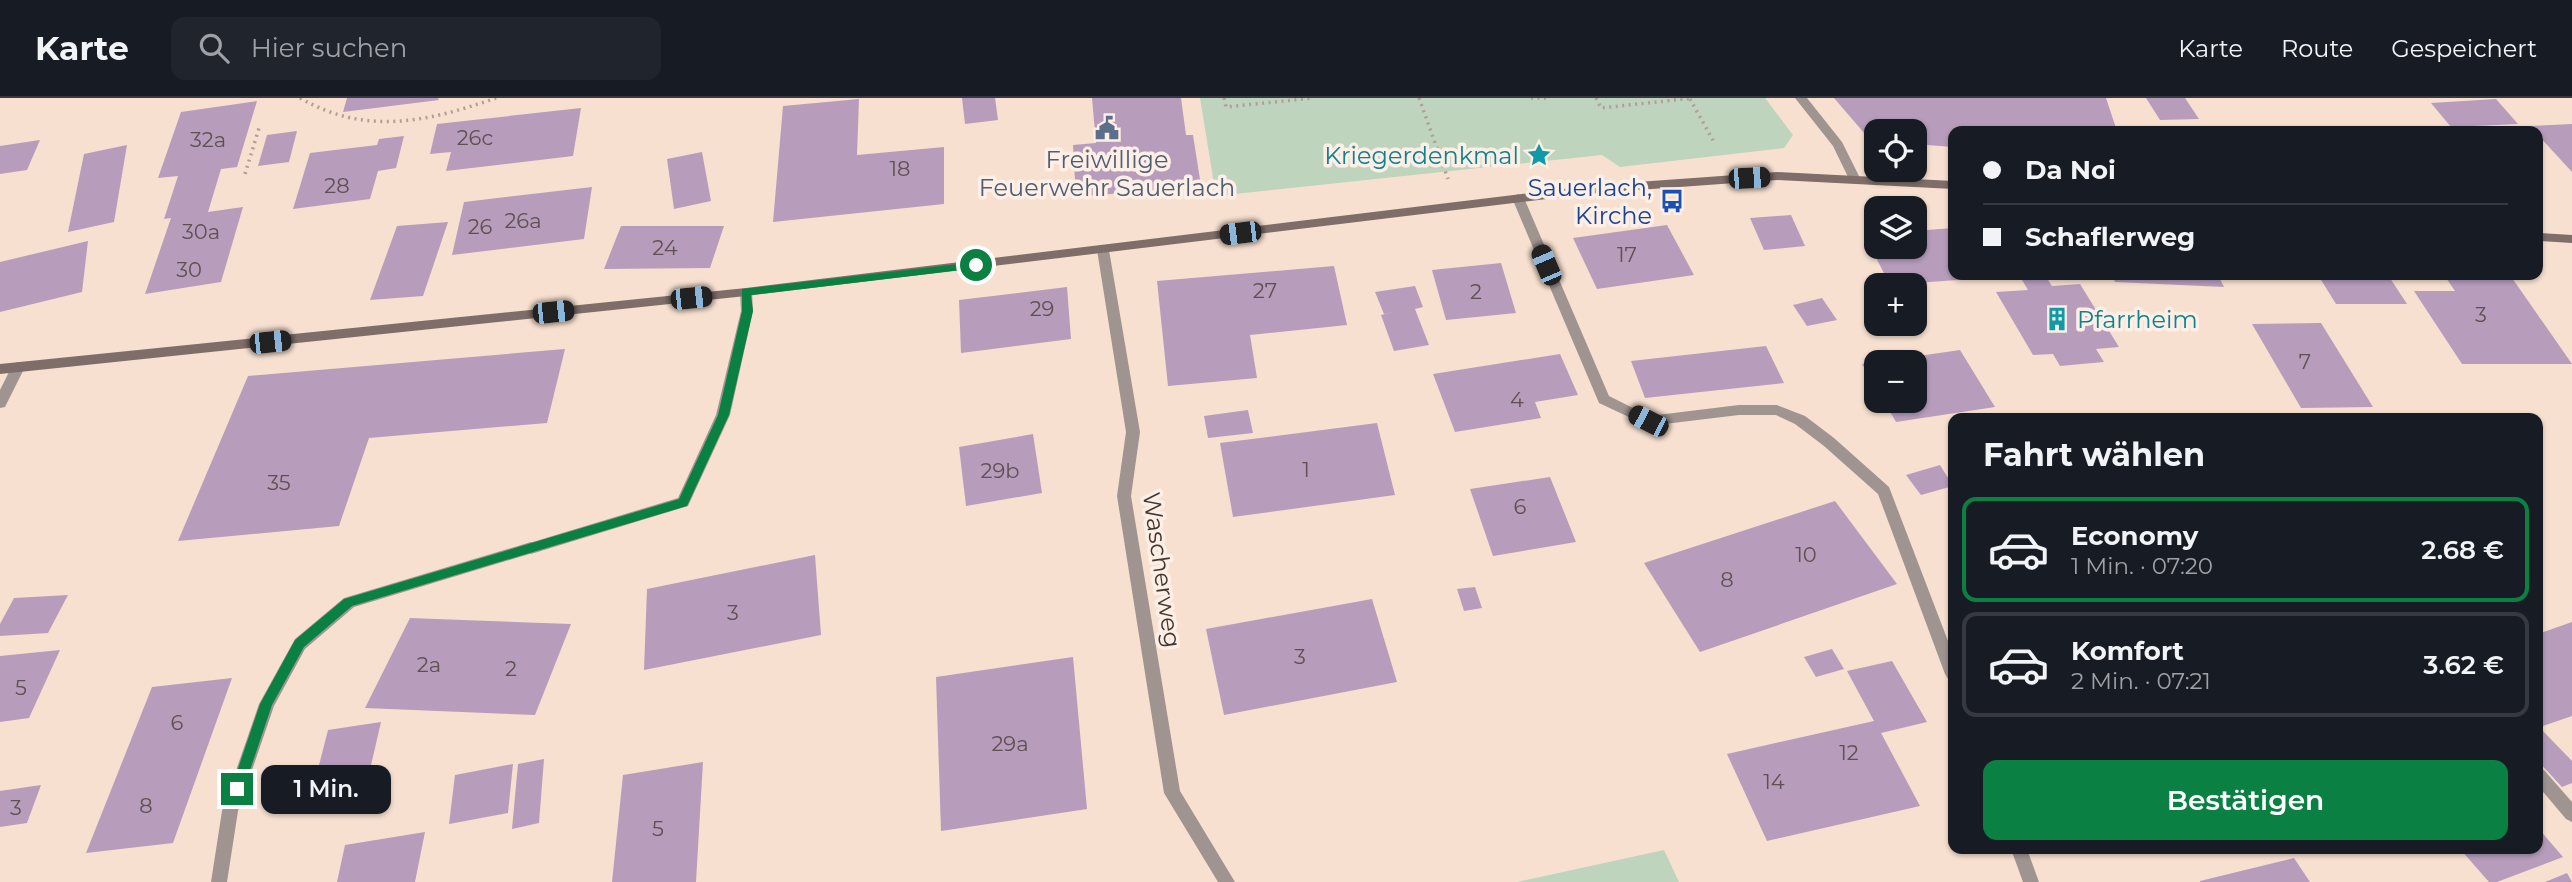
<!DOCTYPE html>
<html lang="de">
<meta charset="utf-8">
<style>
:root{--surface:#171b24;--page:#20242c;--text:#f1f3f6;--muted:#9ea1a6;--line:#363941;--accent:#0b8043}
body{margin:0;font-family:Montserrat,sans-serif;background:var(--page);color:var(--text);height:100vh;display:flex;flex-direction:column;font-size:26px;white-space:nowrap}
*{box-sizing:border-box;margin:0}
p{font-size:23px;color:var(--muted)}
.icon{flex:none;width:38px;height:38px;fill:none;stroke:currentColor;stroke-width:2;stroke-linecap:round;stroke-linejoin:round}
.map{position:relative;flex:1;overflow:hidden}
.side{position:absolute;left:1948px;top:315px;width:595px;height:441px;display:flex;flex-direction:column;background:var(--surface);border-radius:14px;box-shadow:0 2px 5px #0004}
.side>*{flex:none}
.banner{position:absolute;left:1948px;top:28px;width:595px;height:154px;border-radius:14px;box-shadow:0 2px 5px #0004;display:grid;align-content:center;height:154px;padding:0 35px;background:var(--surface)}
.fabs{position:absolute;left:1864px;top:21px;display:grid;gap:14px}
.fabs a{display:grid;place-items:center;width:63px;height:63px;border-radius:14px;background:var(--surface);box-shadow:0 2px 5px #0004;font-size:35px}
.end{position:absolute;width:32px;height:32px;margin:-16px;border:9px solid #0b8043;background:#fff;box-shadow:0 0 0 4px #fff}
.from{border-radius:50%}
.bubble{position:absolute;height:49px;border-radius:14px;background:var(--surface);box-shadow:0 2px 5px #0004;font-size:23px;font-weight:600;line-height:49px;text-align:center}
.car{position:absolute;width:21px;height:42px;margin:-21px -10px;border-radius:9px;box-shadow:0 0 5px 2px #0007;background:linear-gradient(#222 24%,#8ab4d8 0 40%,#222 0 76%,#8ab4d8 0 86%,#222 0)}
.banner b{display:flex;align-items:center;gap:24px;height:66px;font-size:26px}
.banner b+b{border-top:2px solid var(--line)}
.banner i{width:18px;height:18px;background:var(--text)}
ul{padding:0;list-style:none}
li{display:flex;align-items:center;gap:21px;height:105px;margin:0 14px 10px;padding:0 21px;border:4px solid var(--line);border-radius:14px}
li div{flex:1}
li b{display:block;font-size:26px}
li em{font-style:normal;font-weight:600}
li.active{border-color:var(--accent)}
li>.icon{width:63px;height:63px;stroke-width:1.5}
h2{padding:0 35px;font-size:32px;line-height:84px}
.button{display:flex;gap:14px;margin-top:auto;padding:14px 35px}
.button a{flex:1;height:80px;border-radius:14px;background:var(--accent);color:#fff;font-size:28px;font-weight:600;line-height:80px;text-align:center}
header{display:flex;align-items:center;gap:42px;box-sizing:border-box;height:98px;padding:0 35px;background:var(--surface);border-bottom:2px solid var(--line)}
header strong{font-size:33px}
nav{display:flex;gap:38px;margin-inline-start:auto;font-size:24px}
.search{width:490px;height:63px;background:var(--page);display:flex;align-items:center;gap:18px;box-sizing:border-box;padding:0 24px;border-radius:14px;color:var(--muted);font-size:26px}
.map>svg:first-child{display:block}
.green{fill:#bed4bd}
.building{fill:#b79dbb}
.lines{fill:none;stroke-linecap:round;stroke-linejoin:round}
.path{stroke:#b19f92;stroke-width:3.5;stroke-dasharray:2 4.5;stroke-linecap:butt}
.lane{fill:#a09491;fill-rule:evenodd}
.street{fill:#a09491;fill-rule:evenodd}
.secondary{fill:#7e6d69;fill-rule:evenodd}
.route{fill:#0b8043}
.labels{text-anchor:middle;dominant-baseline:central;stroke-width:7;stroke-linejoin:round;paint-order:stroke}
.number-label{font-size:21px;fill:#5e5053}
.culture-label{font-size:24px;fill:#0d838f;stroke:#feefe6;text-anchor:end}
.service-label{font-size:24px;fill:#4e5e75;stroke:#feefe6}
.transit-label{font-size:24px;fill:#164399;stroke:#feefe6;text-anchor:end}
.street-label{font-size:24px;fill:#403730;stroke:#feefe6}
</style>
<header>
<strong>Karte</strong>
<div class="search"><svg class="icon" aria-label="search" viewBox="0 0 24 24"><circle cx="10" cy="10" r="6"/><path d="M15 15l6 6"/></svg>Hier suchen</div>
<nav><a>Karte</a><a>Route</a><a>Gespeichert</a></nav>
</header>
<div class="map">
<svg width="2572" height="784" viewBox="0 0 2572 784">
<rect width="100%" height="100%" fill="#f7e0d0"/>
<g class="green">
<path d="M 1200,0 L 1765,0 L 1793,37 L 1784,50 L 1620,69 L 1602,57 L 1216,98 Z"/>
<path d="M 1664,752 L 1679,784 L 1517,784 Z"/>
</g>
<g class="building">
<path d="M 347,0 L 438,0 L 439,2 L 343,14 Z"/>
<path d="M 962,0 L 995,0 L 998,22 L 965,26 Z"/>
<path d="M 1092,0 L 1181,0 L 1186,37 L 1193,37 L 1201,88 L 1076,99 L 1073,47 L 1096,45 Z"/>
<path d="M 1834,0 L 2106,0 L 2117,33 L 1953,33 L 1953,49 L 1914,46 L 1914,33 L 1876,33 L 1876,43 L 1871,43 Z"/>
<path d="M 2146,0 L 2185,0 L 2199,21 L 2160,22 Z"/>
<path d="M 859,1 L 857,57 L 944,49 L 944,106 L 773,124 L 783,8 Z"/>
<path d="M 2496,1 L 2518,26 L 2451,29 L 2431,5 Z"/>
<path d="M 257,3 L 237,69 L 221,71 L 208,114 L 243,109 L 221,184 L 145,196 L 171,120 L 164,121 L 178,78 L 158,80 L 181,14 Z"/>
<path d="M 581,10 L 573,58 L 446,73 L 451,54 L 430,56 L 437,26 Z"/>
<path d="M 2572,26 L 2572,74 L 2538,37 L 2538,33 L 2529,28 Z"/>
<path d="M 297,33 L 289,64 L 258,68 L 267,37 Z"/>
<path d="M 404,38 L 396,70 L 378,73 L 370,101 L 293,111 L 310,55 L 377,47 L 379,41 Z"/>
<path d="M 40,42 L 27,72 L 0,76 L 0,48 Z"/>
<path d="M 127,47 L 114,124 L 68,134 L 84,56 Z"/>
<path d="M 702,54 L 711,103 L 674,111 L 667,61 Z"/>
<path d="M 592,89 L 584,141 L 452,157 L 464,104 Z"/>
<path d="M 1791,117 L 1805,148 L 1764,152 L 1750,120 Z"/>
<path d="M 448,124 L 423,198 L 370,202 L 397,128 Z"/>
<path d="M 1667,127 L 1694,177 L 1597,191 L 1573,140 Z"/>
<path d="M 621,128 L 724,128 L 710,170 L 604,171 Z"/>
<path d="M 1953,130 L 1953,177 L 1997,179 L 1890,187 L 1865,138 L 1876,137 L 1876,149 L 1914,149 L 1914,133 Z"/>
<path d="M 88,143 L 82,194 L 0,214 L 0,164 Z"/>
<path d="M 1501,165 L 1516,215 L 1446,222 L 1432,172 Z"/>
<path d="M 1334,168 L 1347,227 L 1250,237 L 1257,280 L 1168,288 L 1157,183 Z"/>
<path d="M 2019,177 L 2045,177 L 2052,188 L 2080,186 L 2119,249 L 2096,251 L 2104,264 L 2060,268 L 2053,256 L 2033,257 L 1996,194 L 2028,192 Z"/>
<path d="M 2112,177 L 2218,177 L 2224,189 L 2115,184 Z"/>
<path d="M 2318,177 L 2388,177 L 2407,206 L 2336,206 Z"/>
<path d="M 2444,177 L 2510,177 L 2572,266 L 2462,266 L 2414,193 L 2455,193 Z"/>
<path d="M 1415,188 L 1423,209 L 1415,211 L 1429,247 L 1394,253 L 1381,217 L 1397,213 L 1384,216 L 1375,194 Z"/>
<path d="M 1067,189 L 1071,241 L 961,255 L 959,202 Z"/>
<path d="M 1822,200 L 1837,222 L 1807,228 L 1793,207 Z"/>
<path d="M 2321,225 L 2373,309 L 2301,310 L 2252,226 Z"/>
<path d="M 1766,248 L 1784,285 L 1645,300 L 1631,263 Z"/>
<path d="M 565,251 L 547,325 L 369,340 L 339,428 L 178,443 L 248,278 Z"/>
<path d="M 1960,252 L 1995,309 L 1896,324 L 1884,303 L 1914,303 L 1914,264 L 1884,263 Z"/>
<path d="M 1560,256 L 1578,297 L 1535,304 L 1541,320 L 1455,334 L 1433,276 Z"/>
<path d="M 1876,264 L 1876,290 L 1862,266 Z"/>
<path d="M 1248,312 L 1253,335 L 1208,340 L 1204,318 Z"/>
<path d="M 1377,325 L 1395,397 L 1233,419 L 1220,345 Z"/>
<path d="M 1033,336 L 1042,395 L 966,408 L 959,349 Z"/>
<path d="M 1940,367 L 1953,388 L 1921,397 L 1906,377 Z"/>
<path d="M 1550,379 L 1576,444 L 1493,458 L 1470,391 Z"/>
<path d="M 1835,403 L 1897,486 L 1700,554 L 1644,465 Z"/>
<path d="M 815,457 L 821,537 L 644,572 L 647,491 Z"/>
<path d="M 1475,489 L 1482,510 L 1464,513 L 1457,491 Z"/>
<path d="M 68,497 L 48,535 L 0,538 L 0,526 L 14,500 Z"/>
<path d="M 1372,501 L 1397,584 L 1224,617 L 1206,531 Z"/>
<path d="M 410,520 L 490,523 L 571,526 L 535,617 L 365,610 Z"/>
<path d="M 2572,524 L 2572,618 L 2543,628 L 2538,622 L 2538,536 Z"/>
<path d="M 1832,551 L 1844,571 L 1816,579 L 1804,559 Z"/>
<path d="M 60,552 L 29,620 L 0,624 L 0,558 Z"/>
<path d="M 1073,559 L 1087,711 L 941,733 L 936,579 Z"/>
<path d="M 1892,563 L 1927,624 L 1881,635 L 1920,708 L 1767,743 L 1727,656 L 1874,623 L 1847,573 Z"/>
<path d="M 232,580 L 173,745 L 86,755 L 152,589 Z"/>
<path d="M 381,624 L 363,702 L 308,710 L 328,632 Z"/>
<path d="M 2538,628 L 2572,663 L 2572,685 L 2562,689 L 2538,663 Z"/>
<path d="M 544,661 L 539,725 L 512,731 L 518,666 Z"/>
<path d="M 703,664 L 696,784 L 612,784 L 623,677 Z"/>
<path d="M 513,666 L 508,715 L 449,726 L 455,677 Z"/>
<path d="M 41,687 L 27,725 L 0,729 L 0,693 Z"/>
<path d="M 2538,730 L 2563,759 L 2497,784 L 2489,784 L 2460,751 L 2538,751 Z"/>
<path d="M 425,734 L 415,784 L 337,784 L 345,747 Z"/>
<path d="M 2294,760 L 2310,784 L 2200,784 L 2200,783 Z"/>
<path d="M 2567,775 L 2572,784 L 2545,784 Z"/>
</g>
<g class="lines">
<g class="path">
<path d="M 300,0 C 366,38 427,24 496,0"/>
<path d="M 1224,0 L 1226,9 L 1313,0"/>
<path d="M 1419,0 L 1448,81"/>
<path d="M 1531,0 L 1548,0"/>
<path d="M 1596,0 L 1601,10 L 1693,0"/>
<path d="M 1690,1 L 1714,44"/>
<path d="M 245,76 L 260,27"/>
</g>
<g class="lane">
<path d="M 531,444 L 536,446 L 538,450 L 536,454 L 354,509 L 305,551 L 274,608 L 238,713 L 227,784 L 211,784 L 222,713 L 259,606 L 295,541 L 344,500 Z"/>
<path d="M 2538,670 L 2544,672 L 2572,704 L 2572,724 L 2566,721 L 2538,688 Z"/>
</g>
<g class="street">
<path d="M 1795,0 L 1807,0 L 1842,44 L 1860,80 L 1858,83 L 1850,83 L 1833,48 Z"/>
<path d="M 1518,96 L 1524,100 L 1609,298 L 1649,318 L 1739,307 L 1777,307 L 1805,318 L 1834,340 L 1889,389 L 1953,556 L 1953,583 L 1948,581 L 1945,576 L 1878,396 L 1824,348 L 1795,326 L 1776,317 L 1739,317 L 1648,328 L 1599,305 L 1512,100 Z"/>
<path d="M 1103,148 L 1109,152 L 1140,334 L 1131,398 L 1180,693 L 1235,784 L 1218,784 L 1164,695 L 1117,398 L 1126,334 L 1097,152 Z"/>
<path d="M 746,190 L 752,194 L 753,213 L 730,317 L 688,408 L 531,456 L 526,454 L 524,450 L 526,446 L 678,400 L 716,317 L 741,213 L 740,194 Z"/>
<path d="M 18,264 L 25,269 L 5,309 L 0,310 L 0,292 L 13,266 Z"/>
<path d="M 2011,751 L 2027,751 L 2039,784 L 2023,784 Z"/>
</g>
<g class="secondary">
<path d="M 1777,74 L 1953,83 L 1953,91 L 1777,82 L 1596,95 L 746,198 L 0,276 L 0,266 L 746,190 L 1596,87 Z"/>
<path d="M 2538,135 L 2572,137 L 2572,145 L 2538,143 Z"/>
</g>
</g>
<path class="route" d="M 976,164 L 979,165 L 979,170 L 751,197 L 753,213 L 729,317 L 687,408 L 352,508 L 304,549 L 272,607 L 242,696 L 233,696 L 231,691 L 260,606 L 295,542 L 344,501 L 679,401 L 718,317 L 742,213 L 742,191 Z"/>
<defs>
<g id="civic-bare" transform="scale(1.89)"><path d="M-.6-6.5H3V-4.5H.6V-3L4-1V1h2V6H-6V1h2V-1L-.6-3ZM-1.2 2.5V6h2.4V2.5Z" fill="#5c6f8a" stroke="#feefe6" stroke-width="2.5" paint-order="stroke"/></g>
<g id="sight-bare" transform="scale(1.89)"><path d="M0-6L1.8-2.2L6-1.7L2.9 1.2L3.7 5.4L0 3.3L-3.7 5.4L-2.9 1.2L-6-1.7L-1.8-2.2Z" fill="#0f9aa8" stroke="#feefe6" stroke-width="2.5" paint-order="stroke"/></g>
<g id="bus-bare" transform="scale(1.89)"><path d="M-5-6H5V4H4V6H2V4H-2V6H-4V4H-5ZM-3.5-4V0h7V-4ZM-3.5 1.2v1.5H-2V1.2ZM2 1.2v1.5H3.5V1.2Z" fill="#1a4fb4" stroke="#feefe6" stroke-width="2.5" paint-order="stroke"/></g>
<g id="building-bare" transform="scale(1.89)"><path d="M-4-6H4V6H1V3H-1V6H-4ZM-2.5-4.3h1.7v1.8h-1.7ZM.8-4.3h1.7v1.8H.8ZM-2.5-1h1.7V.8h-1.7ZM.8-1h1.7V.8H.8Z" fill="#0f9aa8" stroke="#feefe6" stroke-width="2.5" paint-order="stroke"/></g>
</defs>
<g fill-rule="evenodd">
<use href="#civic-bare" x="1107" y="30"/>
<use href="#sight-bare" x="1539" y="57"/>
<use href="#bus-bare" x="1672" y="103"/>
<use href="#building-bare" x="2057" y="221"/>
</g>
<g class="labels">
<g class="number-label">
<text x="475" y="39">26c</text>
<text x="208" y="41">32a</text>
<text x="900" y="70">18</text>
<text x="337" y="87">28</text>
<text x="523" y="122">26a</text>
<text x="480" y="128">26</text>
<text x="201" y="133">30a</text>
<text x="665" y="149">24</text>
<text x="1627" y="156">17</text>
<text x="189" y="171">30</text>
<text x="1265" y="192">27</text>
<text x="1476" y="193">2</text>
<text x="1042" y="210">29</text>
<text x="2481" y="216">3</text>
<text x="2305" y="263">7</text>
<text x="1517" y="301">4</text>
<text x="1306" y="371">1</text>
<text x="1000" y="372">29b</text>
<text x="279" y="384">35</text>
<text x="1520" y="408">6</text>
<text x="1806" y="456">10</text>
<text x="1727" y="481">8</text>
<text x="733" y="514">3</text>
<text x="1300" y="558">3</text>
<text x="429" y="566">2a</text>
<text x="511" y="570">2</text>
<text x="21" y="589">5</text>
<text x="177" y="624">6</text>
<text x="1010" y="645">29a</text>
<text x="1849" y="654">12</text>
<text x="1774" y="683">14</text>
<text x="146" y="707">8</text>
<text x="16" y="709">3</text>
<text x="658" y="730">5</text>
</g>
<g class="culture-label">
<text x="1519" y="57">Kriegerdenkmal</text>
<text x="2077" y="221" text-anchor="start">Pfarrheim</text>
</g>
<g class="service-label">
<text x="1107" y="61">Freiwillige<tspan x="1107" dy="28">Feuerwehr Sauerlach</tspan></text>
</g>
<g class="transit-label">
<text x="1652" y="89">Sauerlach,<tspan x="1652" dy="28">Kirche</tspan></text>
</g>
<g class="street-label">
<text transform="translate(1162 472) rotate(82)">Wascherweg</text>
</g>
</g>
</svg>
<div class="fabs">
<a><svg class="icon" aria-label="locate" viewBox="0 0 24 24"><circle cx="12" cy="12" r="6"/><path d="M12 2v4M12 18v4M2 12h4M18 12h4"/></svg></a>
<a><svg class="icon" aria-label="layers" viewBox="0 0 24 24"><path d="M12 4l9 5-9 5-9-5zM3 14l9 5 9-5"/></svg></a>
<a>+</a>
<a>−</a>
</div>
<i class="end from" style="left:976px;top:167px"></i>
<i class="end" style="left:237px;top:691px"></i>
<div class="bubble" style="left:261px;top:667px;width:130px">1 Min.</div>
<i class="car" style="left:1749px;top:80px;rotate:87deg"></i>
<i class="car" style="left:1240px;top:135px;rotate:263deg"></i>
<i class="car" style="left:1546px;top:167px;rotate:337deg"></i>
<i class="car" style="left:691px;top:200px;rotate:84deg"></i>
<i class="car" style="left:553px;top:214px;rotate:84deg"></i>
<i class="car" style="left:270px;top:244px;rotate:84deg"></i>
<i class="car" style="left:1648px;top:323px;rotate:297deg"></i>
<div class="banner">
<b><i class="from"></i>Da Noi</b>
<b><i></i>Schaflerweg</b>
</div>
<section class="side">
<h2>Fahrt wählen</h2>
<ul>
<li class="active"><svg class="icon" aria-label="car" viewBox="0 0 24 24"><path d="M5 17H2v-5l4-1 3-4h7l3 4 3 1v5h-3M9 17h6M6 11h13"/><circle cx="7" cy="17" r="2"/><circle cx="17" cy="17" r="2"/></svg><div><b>Economy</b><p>1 Min. · 07:20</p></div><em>2.68 €</em></li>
<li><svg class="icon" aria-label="car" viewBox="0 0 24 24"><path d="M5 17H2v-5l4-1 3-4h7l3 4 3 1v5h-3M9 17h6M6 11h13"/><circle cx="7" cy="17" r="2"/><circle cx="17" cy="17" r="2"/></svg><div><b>Komfort</b><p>2 Min. · 07:21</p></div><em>3.62 €</em></li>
</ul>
<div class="button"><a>Bestätigen</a></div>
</section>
</div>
